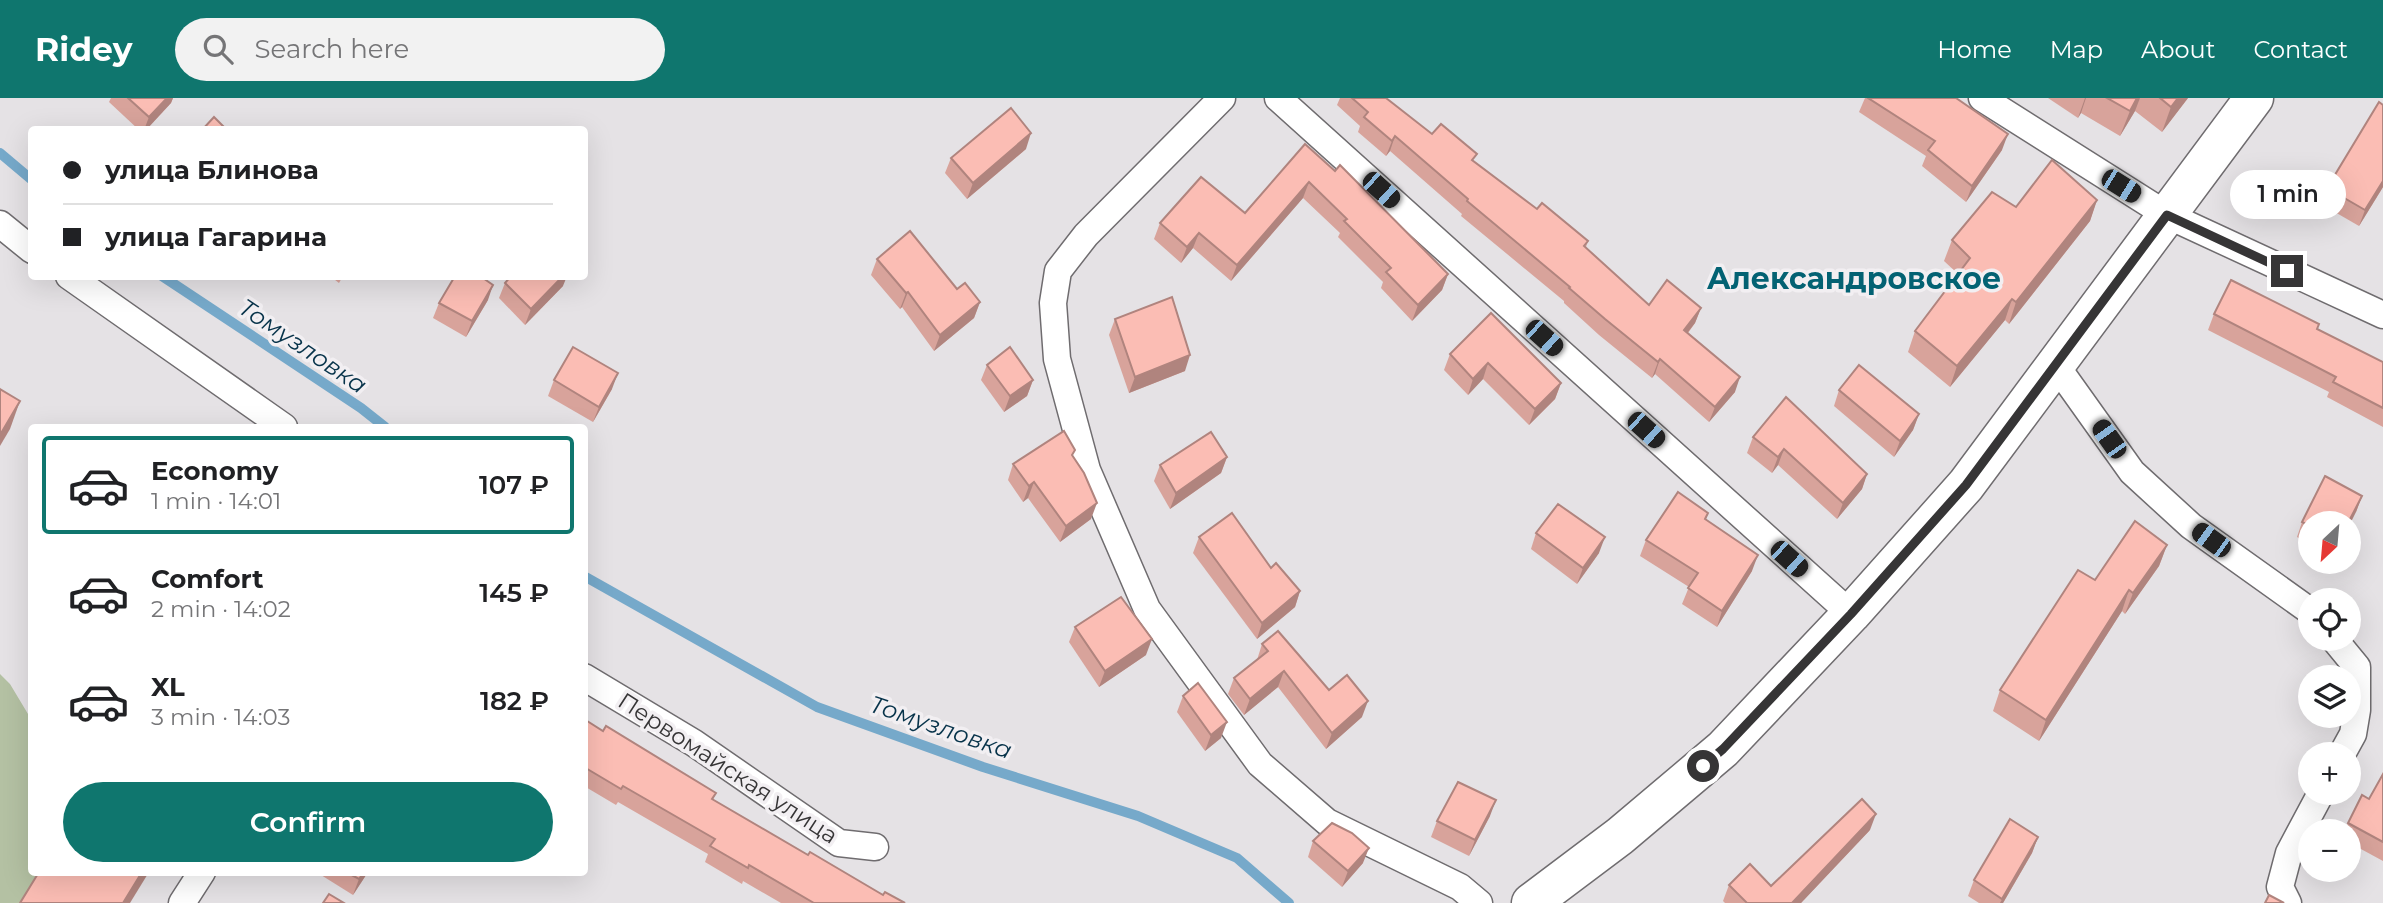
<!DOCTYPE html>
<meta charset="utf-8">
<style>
:root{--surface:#fff;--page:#f2f2f2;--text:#202124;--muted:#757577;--line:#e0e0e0;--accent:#0f766e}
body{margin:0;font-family:Montserrat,sans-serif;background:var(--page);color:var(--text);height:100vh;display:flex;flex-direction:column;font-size:26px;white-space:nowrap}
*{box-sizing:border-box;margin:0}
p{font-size:23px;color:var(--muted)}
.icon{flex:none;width:38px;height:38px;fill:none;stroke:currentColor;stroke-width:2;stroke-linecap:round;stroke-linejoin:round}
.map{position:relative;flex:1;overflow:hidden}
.sheet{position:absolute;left:28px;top:326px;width:560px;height:452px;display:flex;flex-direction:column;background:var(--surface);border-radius:7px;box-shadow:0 7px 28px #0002}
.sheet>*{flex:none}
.guide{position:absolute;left:28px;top:28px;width:560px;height:154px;border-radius:7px;box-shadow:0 7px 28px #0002;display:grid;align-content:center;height:154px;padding:0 35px;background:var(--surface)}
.needle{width:46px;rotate:206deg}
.tools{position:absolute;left:2298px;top:413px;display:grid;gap:14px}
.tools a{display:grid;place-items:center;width:63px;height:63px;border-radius:50%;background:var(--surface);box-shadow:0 7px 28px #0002;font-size:35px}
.end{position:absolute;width:32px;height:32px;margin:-16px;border:9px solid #363536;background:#fff;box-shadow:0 0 0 4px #fff}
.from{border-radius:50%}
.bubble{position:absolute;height:49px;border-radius:24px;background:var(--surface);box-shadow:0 7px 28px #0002;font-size:23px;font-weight:600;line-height:49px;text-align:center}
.car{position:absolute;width:21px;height:42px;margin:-21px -10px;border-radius:9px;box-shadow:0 0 5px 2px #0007;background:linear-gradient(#222 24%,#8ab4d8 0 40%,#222 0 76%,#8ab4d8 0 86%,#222 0)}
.guide b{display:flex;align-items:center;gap:24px;height:66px;font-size:26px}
.guide b+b{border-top:2px solid var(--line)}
.guide i{width:18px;height:18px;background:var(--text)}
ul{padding:12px 0 0;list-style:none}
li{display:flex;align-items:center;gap:21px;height:98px;margin:0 14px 10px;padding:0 21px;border:4px solid transparent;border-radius:7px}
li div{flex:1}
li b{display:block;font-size:26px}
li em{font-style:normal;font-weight:600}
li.on{border-color:var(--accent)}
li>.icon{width:63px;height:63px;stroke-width:1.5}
.primary-button{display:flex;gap:14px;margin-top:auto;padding:14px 35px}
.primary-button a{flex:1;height:80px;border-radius:42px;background:var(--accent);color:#fff;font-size:28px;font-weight:600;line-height:80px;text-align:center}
header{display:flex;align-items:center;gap:42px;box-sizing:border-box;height:98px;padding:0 35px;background:var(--accent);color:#fff}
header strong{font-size:33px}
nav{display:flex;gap:38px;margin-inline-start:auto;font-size:24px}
.search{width:490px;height:63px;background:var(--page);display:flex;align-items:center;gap:18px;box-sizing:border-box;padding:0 24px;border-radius:38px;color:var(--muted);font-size:26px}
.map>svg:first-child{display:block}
.green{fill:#b4c1a3}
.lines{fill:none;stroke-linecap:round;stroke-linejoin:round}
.stream{stroke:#76a9ca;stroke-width:10}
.street-casing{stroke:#6f6c6f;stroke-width:29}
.secondary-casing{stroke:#6f6c6f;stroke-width:41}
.street{stroke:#fff;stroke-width:26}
.secondary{stroke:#fff;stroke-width:38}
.wall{fill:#d8a39b}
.shaded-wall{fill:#b0847e}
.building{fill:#fbbdb4;stroke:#b0847e;stroke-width:2}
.route{stroke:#363536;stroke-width:9}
.labels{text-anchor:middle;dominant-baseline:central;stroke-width:7;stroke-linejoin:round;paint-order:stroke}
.street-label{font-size:23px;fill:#363536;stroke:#f2eff2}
.water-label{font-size:24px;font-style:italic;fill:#07334a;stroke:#f2eff2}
.district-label{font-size:30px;font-weight:bold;fill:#036273;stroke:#f2eff2}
</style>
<header>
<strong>Ridey</strong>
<div class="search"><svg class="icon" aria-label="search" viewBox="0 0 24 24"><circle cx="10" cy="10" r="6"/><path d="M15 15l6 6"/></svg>Search here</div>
<nav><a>Home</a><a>Map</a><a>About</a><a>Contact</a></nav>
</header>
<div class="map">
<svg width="2383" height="805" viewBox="0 0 2383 805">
<rect width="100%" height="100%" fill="#e5e2e5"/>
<path class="green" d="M 0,576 L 10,586 L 31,621 L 32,774 L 47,774 L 27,805 L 0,805 Z"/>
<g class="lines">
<g class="stream">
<path d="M 0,55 L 32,82"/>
<path d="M 162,178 L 361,310 L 385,329"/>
<path d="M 584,478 L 817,609 L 983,669 L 1138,718 L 1237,760 L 1289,805"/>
</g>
<g class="street-casing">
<g id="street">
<path d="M 1222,0 L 1086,137 L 1058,173 L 1053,205 L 1057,261 L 1087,372 L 1147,511 L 1260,666 L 1327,724 L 1460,789 L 1479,805"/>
<path d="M 1278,0 L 1851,516"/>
<path d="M 1982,0 L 2167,117 L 2383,217"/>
<path d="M 0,126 L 32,152"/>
<path d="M 69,178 L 284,329"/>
<path d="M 2055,266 L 2132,374 L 2191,428 L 2310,513"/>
<path d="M 2334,541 L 2357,569 L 2357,612 L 2353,636 L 2342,656"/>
<path d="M 584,579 L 694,645 L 839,745 L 875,749"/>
<path d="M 182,805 L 202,774"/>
<path d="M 2288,805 L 2280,789 L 2289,755 L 2321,695"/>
</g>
</g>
<g class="secondary-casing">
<path id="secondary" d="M 1531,805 L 1620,738 L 1723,651 L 1851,516 L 1966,387 L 2254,0"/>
</g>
<use href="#street" class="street"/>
<use href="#secondary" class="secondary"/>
</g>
<g class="wall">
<path d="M 111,0 L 173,0 L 171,5 L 146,32 L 139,32 L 109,4 Z"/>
<path d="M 1340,0 L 1386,0 L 1432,36 L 1474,63 L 1537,111 L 1588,143 L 1586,149 L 1649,207 L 1701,210 L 1695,225 L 1688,235 L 1735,294 L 1709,324 L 1655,276 L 1652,280 L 1599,237 L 1564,205 L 1564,203 L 1461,118 L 1462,116 L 1390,53 L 1386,58 L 1358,34 L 1360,28 L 1337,7 Z"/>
<path d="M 1865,0 L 1957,0 L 2002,52 L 1966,104 L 1922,68 L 1926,58 L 1859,14 Z"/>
<path d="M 2048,0 L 2188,0 L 2162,34 L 2135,13 L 2120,38 L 2081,15 L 2078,20 Z"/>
<path d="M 1305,46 L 1448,176 L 1442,192 L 1412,223 L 1381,190 L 1383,184 L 1338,139 L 1340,135 L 1303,100 L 1231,183 L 1193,150 L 1181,165 L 1154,141 L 1160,125 L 1245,115 Z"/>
<path d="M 1026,51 L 967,101 L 945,75 L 951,60 Z"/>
<path d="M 2383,89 L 2359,128 L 2321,106 L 2327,90 Z"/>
<path d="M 2097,102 L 2090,123 L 2009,226 L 2005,222 L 1950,289 L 1908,254 L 1915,233 L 1958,176 L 1944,163 L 1952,142 L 2016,109 Z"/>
<path d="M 877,161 L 957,191 L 980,204 L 974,220 L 934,253 L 902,209 L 900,211 L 871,177 Z"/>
<path d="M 330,178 L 343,178 L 339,185 Z"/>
<path d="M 505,185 L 563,188 L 525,227 L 499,200 Z"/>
<path d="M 488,202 L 466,239 L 433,220 L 439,205 Z"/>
<path d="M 1491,215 L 1561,285 L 1555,301 L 1529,327 L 1483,281 L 1468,297 L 1444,272 L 1450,256 Z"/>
<path d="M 2214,216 L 2317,231 L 2383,264 L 2383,329 L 2327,299 L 2329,294 L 2208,232 Z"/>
<path d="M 1115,221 L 1185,273 L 1129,295 L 1109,237 Z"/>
<path d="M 987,267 L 1033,282 L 1027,298 L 1004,314 L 981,282 Z"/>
<path d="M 554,282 L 612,291 L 593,324 L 548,298 Z"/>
<path d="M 1839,292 L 1919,316 L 1913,332 L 1894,359 L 1834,308 Z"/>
<path d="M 1753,339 L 1867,376 L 1862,391 L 1837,421 L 1778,367 L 1772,375 L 1747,355 Z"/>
<path d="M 1073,358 L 1091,421 L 1060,444 L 1028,400 L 1023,404 L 1008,382 L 1013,366 Z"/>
<path d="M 1227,359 L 1221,375 L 1170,411 L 1154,383 L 1160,367 Z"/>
<path d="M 2362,398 L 2356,414 L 2310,425 L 2310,447 L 2297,439 L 2302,424 Z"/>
<path d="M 1708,415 L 1706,421 L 1752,473 L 1717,529 L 1682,506 L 1689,489 L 1640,458 L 1646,442 Z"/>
<path d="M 1536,435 L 1599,455 L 1577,486 L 1531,451 Z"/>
<path d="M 1199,439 L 1271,470 L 1300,493 L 1295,509 L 1257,541 L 1193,455 Z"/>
<path d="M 2167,447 L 2159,468 L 2125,516 L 2122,513 L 2039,643 L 1993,613 L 2000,592 L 2095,482 Z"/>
<path d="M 1075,529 L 1146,557 L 1099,589 L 1069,544 Z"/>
<path d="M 1262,546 L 1329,592 L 1362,619 L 1326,651 L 1278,589 L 1244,617 L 1228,596 L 1234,580 L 1257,562 Z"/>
<path d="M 1183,598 L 1221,640 L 1205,653 L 1177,614 Z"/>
<path d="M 584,621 L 603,633 L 716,695 L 713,702 L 808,757 L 883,797 L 905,805 L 781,805 L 743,783 L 742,786 L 705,764 L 708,756 L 618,704 L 616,707 L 584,688 Z"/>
<path d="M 2383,676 L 2383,763 L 2348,744 L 2348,733 L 2345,733 L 2348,725 L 2369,701 Z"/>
<path d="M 1490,718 L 1469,758 L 1431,739 L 1437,723 Z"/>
<path d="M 1870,732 L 1801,805 L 1725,805 L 1723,803 L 1729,787 L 1771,788 Z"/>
<path d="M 2038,739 L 2032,755 L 2003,805 L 1979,805 L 1968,798 L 1974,782 Z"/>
<path d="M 1313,743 L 1363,765 L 1342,789 L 1308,759 Z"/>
<path d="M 322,774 L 368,774 L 353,797 L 321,777 Z"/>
</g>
<g class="shaded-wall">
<path d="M 167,0 L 173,0 L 171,5 L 146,32 L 144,32 L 149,19 Z"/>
<path d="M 2085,0 L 2086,0 L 2081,15 L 2078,20 Z"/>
<path d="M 2137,0 L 2140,0 L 2135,13 L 2120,38 L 2130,13 Z"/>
<path d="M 2178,0 L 2188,0 L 2162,34 L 2171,9 Z"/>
<path d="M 1031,35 L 1026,51 L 967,101 L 973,85 Z"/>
<path d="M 2008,36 L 2002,52 L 1966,104 L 1972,88 Z"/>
<path d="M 1395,38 L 1390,53 L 1386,58 L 1392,43 Z"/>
<path d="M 2383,83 L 2383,89 L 2359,128 L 2365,112 Z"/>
<path d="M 1309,84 L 1303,100 L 1231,183 L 1237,167 Z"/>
<path d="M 2097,102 L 2090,123 L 2009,226 L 2016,204 Z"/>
<path d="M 1199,135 L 1193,150 L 1181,165 L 1187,149 Z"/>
<path d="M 1448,176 L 1442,192 L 1412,223 L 1418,207 Z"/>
<path d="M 563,178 L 567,178 L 563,188 L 525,227 L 531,211 Z"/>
<path d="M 493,187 L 488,202 L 466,239 L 472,223 Z"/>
<path d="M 908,194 L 902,209 L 900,211 L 906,195 Z"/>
<path d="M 2012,201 L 2005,222 L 1950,289 L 1957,268 Z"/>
<path d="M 980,204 L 974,220 L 934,253 L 940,237 Z"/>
<path d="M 1701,210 L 1695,225 L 1678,247 L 1684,232 Z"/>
<path d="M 1190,257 L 1185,273 L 1129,295 L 1135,279 Z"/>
<path d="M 1660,261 L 1655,276 L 1652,280 L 1658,264 Z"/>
<path d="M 1488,265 L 1483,281 L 1468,297 L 1473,281 Z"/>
<path d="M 618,275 L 612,291 L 593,324 L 599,309 Z"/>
<path d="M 1740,279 L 1735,294 L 1709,324 L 1715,309 Z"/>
<path d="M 1033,282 L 1027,298 L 1004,314 L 1010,298 Z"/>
<path d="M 1561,285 L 1555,301 L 1529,327 L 1535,311 Z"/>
<path d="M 20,303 L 10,331 L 0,348 L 0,337 Z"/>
<path d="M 1919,316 L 1913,332 L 1894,359 L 1900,343 Z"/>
<path d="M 1784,351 L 1778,367 L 1772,375 L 1778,359 Z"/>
<path d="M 1227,359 L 1221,375 L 1170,411 L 1176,395 Z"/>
<path d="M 1867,376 L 1862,391 L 1837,421 L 1843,405 Z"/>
<path d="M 1034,384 L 1028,400 L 1023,404 L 1029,388 Z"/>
<path d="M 2362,398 L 2356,414 L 2348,430 L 2348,425 Z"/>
<path d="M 1097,405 L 1091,421 L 1060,444 L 1066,428 Z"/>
<path d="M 1605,439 L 1599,455 L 1577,486 L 1583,470 Z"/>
<path d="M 2167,447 L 2159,468 L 2125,516 L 2133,495 Z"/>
<path d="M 1758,457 L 1752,473 L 1717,529 L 1722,513 Z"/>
<path d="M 2129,492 L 2122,513 L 2039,643 L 2046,622 Z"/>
<path d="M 1300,493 L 1295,509 L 1257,541 L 1262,525 Z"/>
<path d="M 1152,541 L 1146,557 L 1099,589 L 1105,573 Z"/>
<path d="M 1284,573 L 1278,589 L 1244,617 L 1250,601 Z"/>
<path d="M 1368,603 L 1362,619 L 1326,651 L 1332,635 Z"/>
<path d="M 1227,624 L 1221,640 L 1205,653 L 1211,637 Z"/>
<path d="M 1496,702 L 1490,718 L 1469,758 L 1475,742 Z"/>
<path d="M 1876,716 L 1870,732 L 1801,805 L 1792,805 Z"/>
<path d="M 2038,739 L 2032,755 L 2003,805 L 2000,805 Z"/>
<path d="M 1369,750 L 1363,765 L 1342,789 L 1348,773 Z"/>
<path d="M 142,774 L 149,774 L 130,805 L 123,805 Z"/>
<path d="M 364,774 L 368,774 L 353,797 L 359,781 Z"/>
</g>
<g class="building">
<path d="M 128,0 L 167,0 L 149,19 Z"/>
<path d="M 1352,0 L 1386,0 L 1432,36 L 1441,26 L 1477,56 L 1472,62 L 1537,111 L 1542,105 L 1588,143 L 1584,148 L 1649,207 L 1667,182 L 1701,210 L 1684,232 L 1740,279 L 1715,309 L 1660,261 L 1658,264 L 1605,221 L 1569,190 L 1570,189 L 1467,103 L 1468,101 L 1395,38 L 1392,43 L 1364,19 L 1368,14 Z"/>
<path d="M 1868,0 L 1956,0 L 2008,36 L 1972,88 L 1928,52 L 1935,43 Z"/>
<path d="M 2107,0 L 2137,0 L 2130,13 Z"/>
<path d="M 2160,0 L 2178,0 L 2171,9 Z"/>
<path d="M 2379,4 L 2383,7 L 2383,83 L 2365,112 L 2327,90 Z"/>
<path d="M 1011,10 L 1031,35 L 973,85 L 951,60 Z"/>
<path d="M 214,19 L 227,32 L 202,32 Z"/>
<path d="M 1305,46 L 1335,73 L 1340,67 L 1448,176 L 1418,207 L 1386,174 L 1391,170 L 1344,123 L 1347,121 L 1309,84 L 1237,167 L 1199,135 L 1187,149 L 1160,125 L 1201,79 L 1245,115 Z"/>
<path d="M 2052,62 L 2097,102 L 2016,204 L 2012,201 L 1957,268 L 1915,233 L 1970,160 L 1952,142 L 1992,94 L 2016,109 Z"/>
<path d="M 910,133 L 957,191 L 965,185 L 980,204 L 940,237 L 908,194 L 906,195 L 877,161 Z"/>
<path d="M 455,178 L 480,178 L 493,187 L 472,223 L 439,205 Z"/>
<path d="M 511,178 L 563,178 L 531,211 L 505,185 Z"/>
<path d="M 2231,182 L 2319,226 L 2317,231 L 2383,264 L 2383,310 L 2333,284 L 2336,279 L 2214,216 Z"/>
<path d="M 1172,199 L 1190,257 L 1135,279 L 1115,221 Z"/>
<path d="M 1491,215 L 1561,285 L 1535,311 L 1488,265 L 1473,281 L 1450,256 Z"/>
<path d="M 573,249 L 618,275 L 599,309 L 554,282 Z"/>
<path d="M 1010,249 L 1033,282 L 1010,298 L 987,267 Z"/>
<path d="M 1859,267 L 1919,316 L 1900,343 L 1839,292 Z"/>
<path d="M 0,291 L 20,303 L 0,337 Z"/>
<path d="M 1786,299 L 1867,376 L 1843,405 L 1784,351 L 1778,359 L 1753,339 Z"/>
<path d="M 1064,333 L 1075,352 L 1072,357 L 1084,375 L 1097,405 L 1066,428 L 1034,384 L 1029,388 L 1013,366 Z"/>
<path d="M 1211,334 L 1227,359 L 1176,395 L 1160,367 Z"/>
<path d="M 2325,378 L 2362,398 L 2348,425 L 2310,425 L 2310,428 L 2302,424 Z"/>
<path d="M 1678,394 L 1708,415 L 1705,421 L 1758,457 L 1722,513 L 1688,490 L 1698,475 L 1646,442 Z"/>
<path d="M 1558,406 L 1605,439 L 1583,470 L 1536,435 Z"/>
<path d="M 1232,415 L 1271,470 L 1276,465 L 1300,493 L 1262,525 L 1199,439 Z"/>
<path d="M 2135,423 L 2167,447 L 2133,495 L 2129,492 L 2046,622 L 2000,592 L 2078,472 L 2095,482 Z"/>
<path d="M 1121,499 L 1152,541 L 1105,573 L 1075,529 Z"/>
<path d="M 1278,533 L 1329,592 L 1347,577 L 1368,603 L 1332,635 L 1284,573 L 1250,601 L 1234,580 L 1268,553 L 1262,546 Z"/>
<path d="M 1198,585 L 1227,624 L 1211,637 L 1183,598 Z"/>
<path d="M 584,621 L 603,633 L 606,628 L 716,695 L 712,701 L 808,757 L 810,754 L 883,797 L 885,794 L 905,805 L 814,805 L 749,767 L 748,770 L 710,748 L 715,741 L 623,688 L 621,691 L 584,669 Z"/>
<path d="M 2383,676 L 2383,744 L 2348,725 L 2362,697 L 2369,701 Z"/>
<path d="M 1458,684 L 1496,702 L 1475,742 L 1437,723 Z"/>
<path d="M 1862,701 L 1876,716 L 1792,805 L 1747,805 L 1729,787 L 1750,766 L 1771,788 Z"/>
<path d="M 2010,721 L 2038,739 L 2002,801 L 1974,782 Z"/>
<path d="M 1332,725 L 1352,735 L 1369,750 L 1348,773 L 1313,743 Z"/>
<path d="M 39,774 L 142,774 L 123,805 L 20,805 Z"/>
<path d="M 346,774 L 364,774 L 359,781 Z"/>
<path d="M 329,796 L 344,805 L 323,805 Z"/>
<path d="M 2269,797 L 2284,805 L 2265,805 Z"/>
</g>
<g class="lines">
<path class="route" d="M 1703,668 L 1723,651 L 1851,516 L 1966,387 L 2167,117 L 2287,173"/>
</g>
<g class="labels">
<g class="street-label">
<text transform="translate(728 670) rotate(33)">Первомайская улица</text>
</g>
<g class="water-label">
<text transform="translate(303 248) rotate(34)">Томузловка</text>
<text transform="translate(941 629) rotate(19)">Томузловка</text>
</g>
<g class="district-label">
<text x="1854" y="180">Александровское</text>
</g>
</g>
</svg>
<div class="tools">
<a><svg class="needle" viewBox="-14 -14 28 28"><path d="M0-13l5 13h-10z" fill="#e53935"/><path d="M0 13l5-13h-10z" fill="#757577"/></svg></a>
<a><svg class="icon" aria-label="locate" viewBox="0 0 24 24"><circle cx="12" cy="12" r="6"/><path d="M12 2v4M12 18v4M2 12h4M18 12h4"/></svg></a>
<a><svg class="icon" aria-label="layers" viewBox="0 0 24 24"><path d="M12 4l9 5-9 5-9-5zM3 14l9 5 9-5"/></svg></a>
<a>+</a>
<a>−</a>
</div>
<i class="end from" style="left:1703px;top:668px"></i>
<i class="end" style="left:2287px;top:173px"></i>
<div class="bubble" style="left:2230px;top:72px;width:116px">1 min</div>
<i class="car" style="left:2121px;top:88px;rotate:122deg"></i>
<i class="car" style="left:1381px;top:92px;rotate:132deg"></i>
<i class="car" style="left:1544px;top:240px;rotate:132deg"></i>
<i class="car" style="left:1646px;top:332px;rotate:132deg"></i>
<i class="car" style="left:2109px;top:341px;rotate:325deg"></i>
<i class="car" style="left:2211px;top:442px;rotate:306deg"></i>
<i class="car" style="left:1789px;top:461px;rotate:132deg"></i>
<div class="guide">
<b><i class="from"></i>улица Блинова</b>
<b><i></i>улица Гагарина</b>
</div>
<section class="sheet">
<ul>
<li class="on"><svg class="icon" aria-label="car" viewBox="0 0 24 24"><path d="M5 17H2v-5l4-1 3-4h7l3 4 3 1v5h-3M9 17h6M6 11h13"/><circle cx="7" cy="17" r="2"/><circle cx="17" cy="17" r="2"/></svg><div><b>Economy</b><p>1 min · 14:01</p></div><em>107 ₽</em></li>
<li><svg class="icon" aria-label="car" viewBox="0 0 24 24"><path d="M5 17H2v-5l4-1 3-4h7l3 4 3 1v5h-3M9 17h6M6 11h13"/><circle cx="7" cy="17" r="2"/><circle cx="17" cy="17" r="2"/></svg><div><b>Comfort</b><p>2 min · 14:02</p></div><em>145 ₽</em></li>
<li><svg class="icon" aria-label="car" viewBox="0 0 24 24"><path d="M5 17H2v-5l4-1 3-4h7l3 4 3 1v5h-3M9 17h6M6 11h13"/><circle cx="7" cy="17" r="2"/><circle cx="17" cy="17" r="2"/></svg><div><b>XL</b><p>3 min · 14:03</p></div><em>182 ₽</em></li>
</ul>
<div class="primary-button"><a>Confirm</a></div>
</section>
</div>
